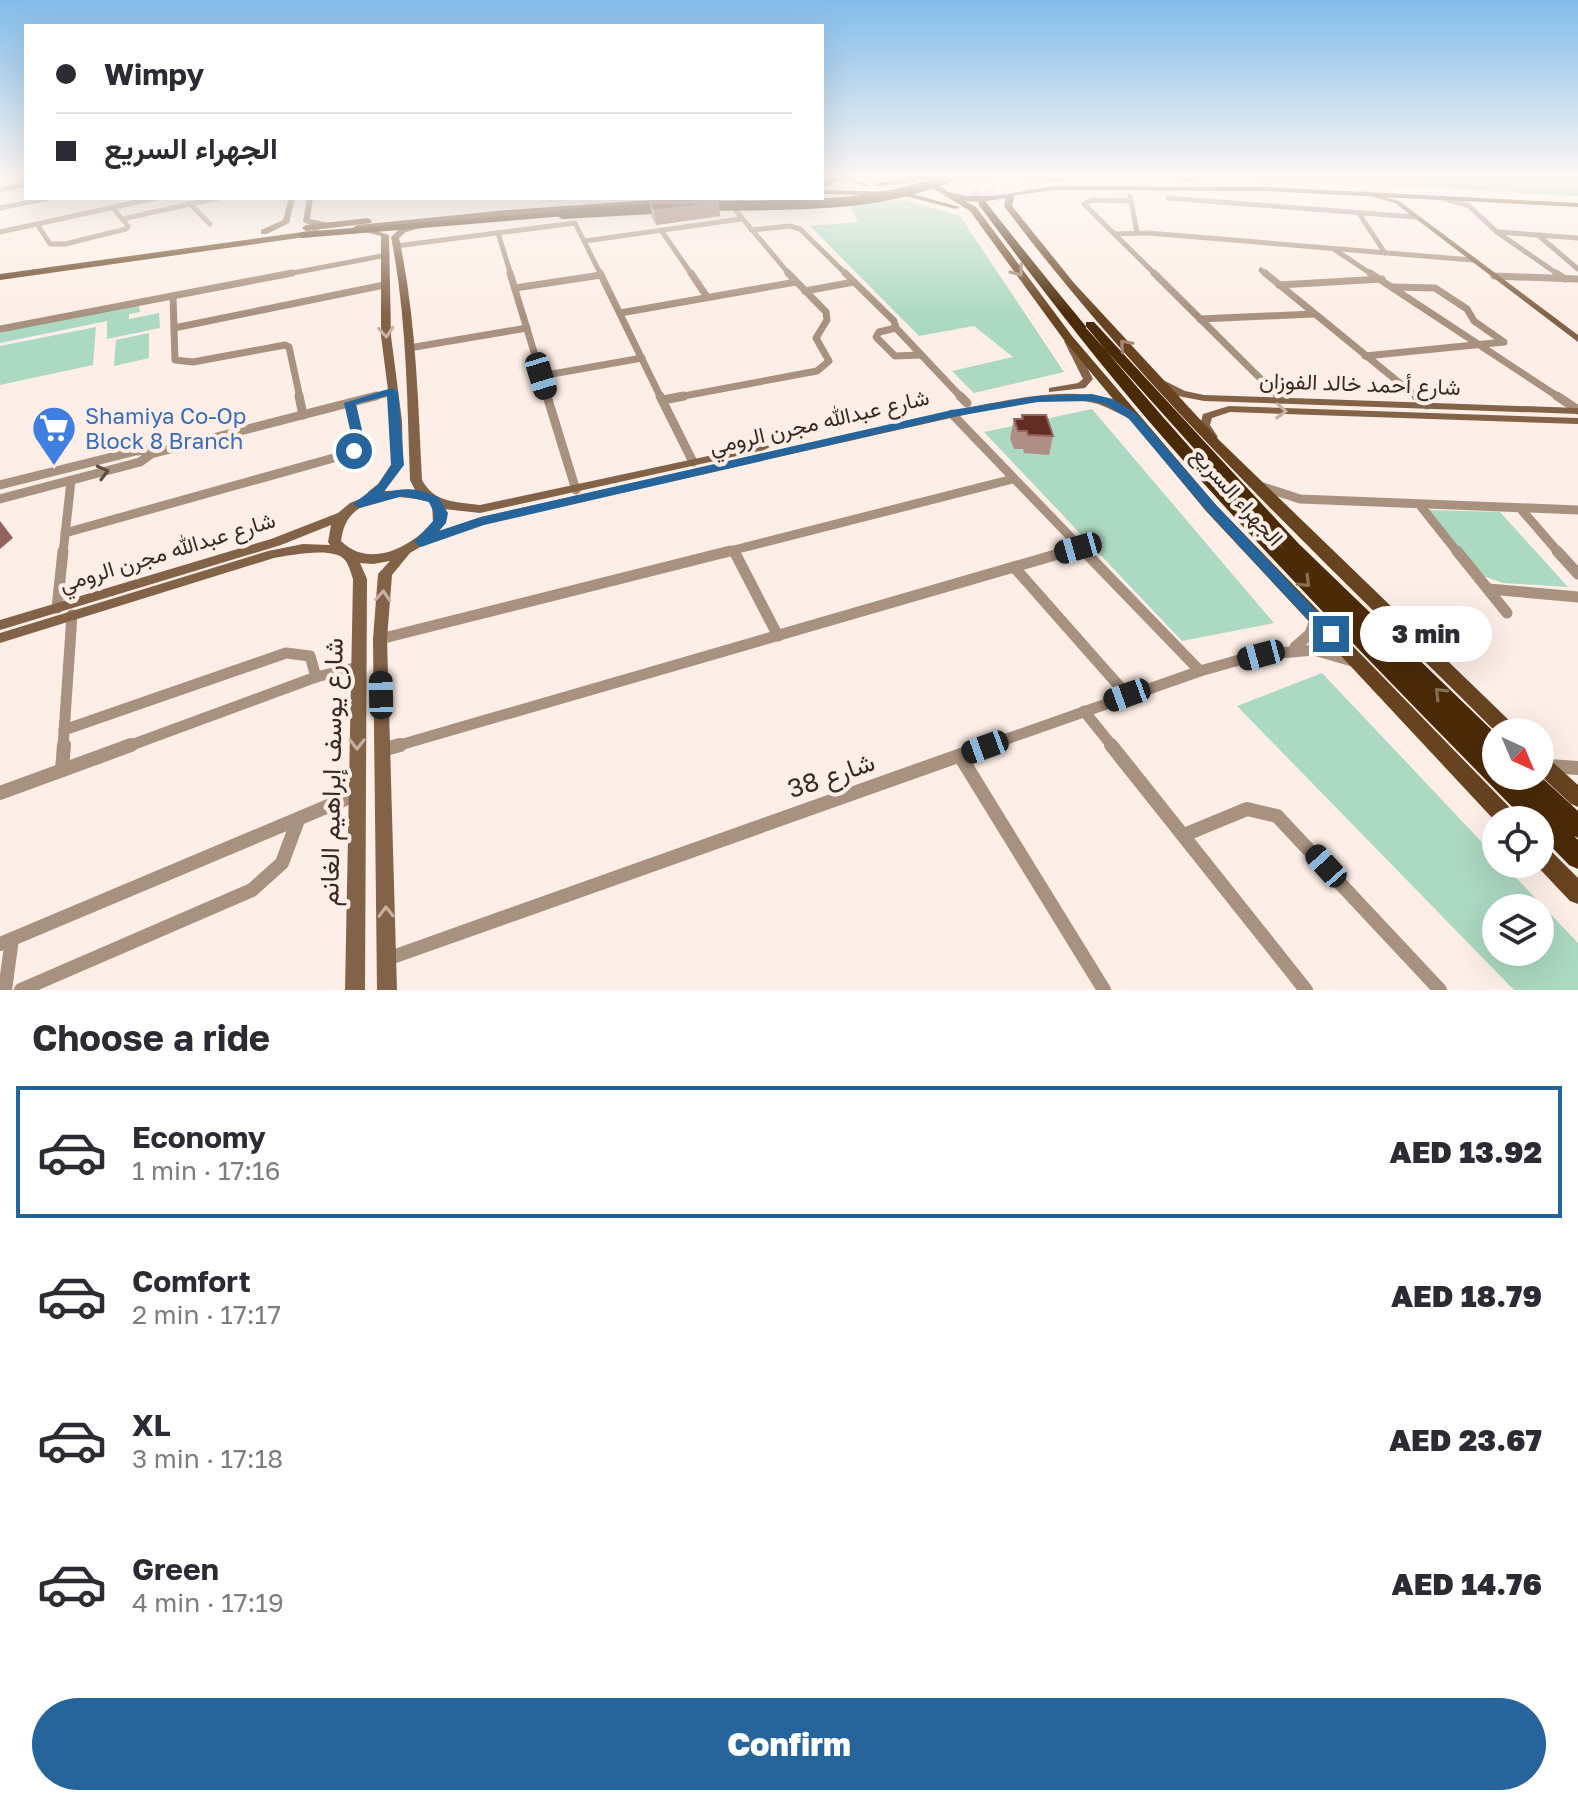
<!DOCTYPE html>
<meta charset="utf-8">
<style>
:root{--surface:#fff;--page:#f7f7f7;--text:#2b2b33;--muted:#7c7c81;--line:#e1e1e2;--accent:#26659b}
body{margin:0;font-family:"Golos Text",Vazirmatn,sans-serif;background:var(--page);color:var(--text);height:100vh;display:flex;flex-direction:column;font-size:30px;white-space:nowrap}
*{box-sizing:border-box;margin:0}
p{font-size:26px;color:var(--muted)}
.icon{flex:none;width:44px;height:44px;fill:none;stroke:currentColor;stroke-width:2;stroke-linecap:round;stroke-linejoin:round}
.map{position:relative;height:990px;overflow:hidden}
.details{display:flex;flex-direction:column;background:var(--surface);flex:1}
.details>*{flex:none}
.banner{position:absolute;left:24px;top:24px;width:800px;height:176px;border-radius:0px;box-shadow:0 8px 32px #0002;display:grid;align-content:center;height:176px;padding:0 32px;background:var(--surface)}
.needle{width:52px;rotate:136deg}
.tools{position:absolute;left:1482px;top:718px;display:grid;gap:16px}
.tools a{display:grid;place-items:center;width:72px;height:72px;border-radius:50%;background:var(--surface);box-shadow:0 8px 32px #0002;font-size:40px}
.end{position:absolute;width:36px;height:36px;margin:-18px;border:10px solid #26659b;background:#fff;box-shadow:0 0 0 4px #fff}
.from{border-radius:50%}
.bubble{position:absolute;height:56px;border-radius:28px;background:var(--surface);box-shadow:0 8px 32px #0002;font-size:26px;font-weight:800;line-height:56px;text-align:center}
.car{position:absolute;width:24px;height:48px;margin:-24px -12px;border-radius:10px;box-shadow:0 0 6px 2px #0007;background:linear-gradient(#222 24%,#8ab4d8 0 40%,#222 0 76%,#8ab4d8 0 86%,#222 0)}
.banner b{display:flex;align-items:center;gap:28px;height:76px;font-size:30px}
.banner b+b{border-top:2px solid var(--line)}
.banner i{width:20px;height:20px;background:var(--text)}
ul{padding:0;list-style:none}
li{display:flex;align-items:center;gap:24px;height:132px;margin:0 16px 12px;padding:0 16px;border:4px solid transparent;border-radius:0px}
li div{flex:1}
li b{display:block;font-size:30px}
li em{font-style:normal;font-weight:800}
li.selected{border-color:var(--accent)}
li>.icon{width:72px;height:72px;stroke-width:1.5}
h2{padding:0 32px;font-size:36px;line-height:96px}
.button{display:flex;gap:16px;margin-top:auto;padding:16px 32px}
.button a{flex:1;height:92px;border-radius:48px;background:var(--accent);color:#fff;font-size:32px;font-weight:800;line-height:92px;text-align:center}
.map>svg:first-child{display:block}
.green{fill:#acd9c1;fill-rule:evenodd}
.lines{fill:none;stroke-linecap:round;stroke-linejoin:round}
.highway-tunnel{stroke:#d6c8c0;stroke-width:10;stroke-dasharray:10 5;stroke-linecap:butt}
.street-far4{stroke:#a8917f;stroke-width:5}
.street-far3{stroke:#a8917f;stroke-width:7}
.street-far2{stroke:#a8917f;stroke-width:9}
.street-far1{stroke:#a8917f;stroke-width:11}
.street{stroke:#a8917f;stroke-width:14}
.secondary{fill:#836348;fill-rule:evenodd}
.primary{fill:#684320;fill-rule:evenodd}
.highway{fill:#4b2a08;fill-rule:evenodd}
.highway-bridge{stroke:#4b2a08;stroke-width:10}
.wall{fill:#b08e85}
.shaded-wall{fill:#92665e}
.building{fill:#642c23;stroke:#92665e;stroke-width:2}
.oneway{stroke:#a48870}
.oneway2{stroke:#c6b09f}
.oneway3{stroke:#5f4e43}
.oneway4{stroke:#896f56}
.route{fill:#26659b}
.labels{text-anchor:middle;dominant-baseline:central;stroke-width:8;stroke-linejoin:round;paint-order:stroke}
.street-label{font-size:22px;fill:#382a23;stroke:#fdefe7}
.shop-label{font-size:22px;fill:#366cbe;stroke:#fdefe7;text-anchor:start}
.near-street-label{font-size:26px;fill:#382a23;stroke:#fdefe7}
</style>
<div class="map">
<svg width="1578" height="990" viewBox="0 0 1578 990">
<rect width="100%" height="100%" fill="#fdefe7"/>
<g class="green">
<path d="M 1219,176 L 1578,176 L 1578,196 Z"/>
<path d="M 905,200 L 960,216 L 1064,372 L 974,393 L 952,371 L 1013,357 L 974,326 L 919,336 L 810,226 L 858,222 L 849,203 Z"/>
<path d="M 139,305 L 140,312 L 129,314 L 129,319 L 159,313 L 160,328 L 107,339 L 107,321 L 0,343 L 0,332 Z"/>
<path d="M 96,327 L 93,365 L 0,385 L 0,346 Z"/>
<path d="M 149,333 L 149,358 L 114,366 L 116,340 Z"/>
<path d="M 1092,409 L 1274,623 L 1182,641 L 984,432 Z"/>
<path d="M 1428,510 L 1500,512 L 1568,587 L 1503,583 L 1483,576 Z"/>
<path d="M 1322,673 L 1496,857 L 1496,864 L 1503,864 L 1578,943 L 1578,990 L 1514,990 L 1237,706 ZM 1496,908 L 1540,908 L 1540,952 L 1496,952 Z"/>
</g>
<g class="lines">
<g class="highway-tunnel">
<path d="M 966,176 L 982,203"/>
<path d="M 980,176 L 996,203"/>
</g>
<g class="street-far4">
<path d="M 0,190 L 26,184"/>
<path d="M 1130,196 L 1137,232"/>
<path d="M 1168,198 L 1415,217"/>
<path d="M 1442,198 L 1469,206 L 1497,232 L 1559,275"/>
<path d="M 705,199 L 732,206 L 790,275"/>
<path d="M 1131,201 L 1092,200 L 1084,204 L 1156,275"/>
<path d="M 190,204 L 210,224"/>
<path d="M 732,206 L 743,198"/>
<path d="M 0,208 L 49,198"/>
<path d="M 1358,212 L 1385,253"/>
<path d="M 122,219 L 218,198"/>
<path d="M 37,224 L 50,244 L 65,244 L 126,229 L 128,226 L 113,208"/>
<path d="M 661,230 L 692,275"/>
<path d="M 751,230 L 790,226 L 800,229 L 847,275"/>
<path d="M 0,232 L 156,198"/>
<path d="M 1498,232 L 1578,238"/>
<path d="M 498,233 L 511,275"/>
<path d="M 1114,234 L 1148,233 L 1472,260"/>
<path d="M 1538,235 L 1578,269"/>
<path d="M 585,241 L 741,219"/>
<path d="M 396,246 L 575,223 L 601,275"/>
<path d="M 1335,250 L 1373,275"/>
<path d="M 1261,270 L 1267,275"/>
<path d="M 282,275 L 387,255"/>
</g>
<g class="street-far3">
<path d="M 510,273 L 548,398"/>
<path d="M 600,273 L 661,398"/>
<path d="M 691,273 L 707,297"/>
<path d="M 845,273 L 894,321 L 896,328 L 962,398"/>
<path d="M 1154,273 L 1280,398"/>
<path d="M 1265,273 L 1418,398"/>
<path d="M 1370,273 L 1560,398"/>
<path d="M 1556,273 L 1565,279"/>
<path d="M 1494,276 L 1578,279"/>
<path d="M 1279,285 L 1382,279"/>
<path d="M 515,288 L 601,275"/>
<path d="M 805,291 L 854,282"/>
<path d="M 173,296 L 175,360 L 193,362 L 285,345 L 289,347 L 300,398"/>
<path d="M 620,313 L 796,282"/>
<path d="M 1200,319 L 1313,314"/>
<path d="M 174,328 L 384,285"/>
<path d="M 896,328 L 879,332 L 876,337 L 895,356 L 921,355"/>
<path d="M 0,329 L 292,273"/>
<path d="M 409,348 L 527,328"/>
<path d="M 1365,356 L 1504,342 L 1474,321 L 1467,309 L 1435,288 L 1393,287"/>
<path d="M 541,376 L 642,358"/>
<path d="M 368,398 L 392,392"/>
<path d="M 673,398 L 817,371 L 829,361 L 816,338 L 827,320 L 826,312 L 788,273"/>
</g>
<g class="street-far2">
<path d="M 299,396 L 303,415"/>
<path d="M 547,396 L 576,490"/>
<path d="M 660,396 L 693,462"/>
<path d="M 960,396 L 967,403"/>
<path d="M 1278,396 L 1281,399"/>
<path d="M 1416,396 L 1427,405"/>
<path d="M 1557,396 L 1578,410"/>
<path d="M 663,400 L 684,396"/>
<path d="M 952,414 L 1086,553"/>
<path d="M 0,485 L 136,451 L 147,450 L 151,454"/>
<path d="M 1260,486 L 1300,499 L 1578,510"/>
<path d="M 0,499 L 140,462 L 151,454 L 376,396"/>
<path d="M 1419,504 L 1458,553"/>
<path d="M 1520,508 L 1559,553"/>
<path d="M 65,533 L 348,454 L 359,443 L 350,403"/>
<path d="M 63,553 L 71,481"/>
<path d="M 722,553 L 1013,479"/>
<path d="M 1062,553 L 1078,548"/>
</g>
<g class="street-far1">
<path d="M 734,551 L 778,636"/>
<path d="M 1084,551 L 1200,671"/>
<path d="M 1457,551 L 1507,613"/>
<path d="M 1557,551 L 1578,574"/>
<path d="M 1014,567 L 1127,695"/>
<path d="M 1489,589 L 1578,597"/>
<path d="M 57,608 L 63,551"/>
<path d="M 380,639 L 730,551"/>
<path d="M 1295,647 L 1310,634 L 1316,617"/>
<path d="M 1084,711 L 1113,747"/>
<path d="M 64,730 L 286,653 L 310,656 L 316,677"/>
<path d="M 63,747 L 72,615"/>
<path d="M 126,747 L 316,677 L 358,667"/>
<path d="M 393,747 L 1069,551"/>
<path d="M 984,747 L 1200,671 L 1257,655 L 1314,650 L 1352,661"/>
</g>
<g class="street">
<path d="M 1111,745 L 1306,990"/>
<path d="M 382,750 L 400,745"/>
<path d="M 960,756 L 1104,990"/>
<path d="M 1549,766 L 1578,768"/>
<path d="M 62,770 L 64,745"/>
<path d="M 0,793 L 131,745"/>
<path d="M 1184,835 L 1247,809 L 1277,816 L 1440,990"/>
<path d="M 0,944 L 357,794"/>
<path d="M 387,959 L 989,745"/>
<path d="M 5,990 L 12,939"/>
<path d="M 21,990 L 252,890 L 282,863 L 298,820"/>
</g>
<g class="secondary">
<path d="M 836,176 L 847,176 L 869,185 L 866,187 L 842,179 L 822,188 L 822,183 Z"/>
<path d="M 1178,176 L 1187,176 L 1193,180 L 1190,182 Z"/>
<path d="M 1365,191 L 1399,201 L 1578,335 L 1578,342 L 1395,203 L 1363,194 L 1362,193 Z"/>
<path d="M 289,198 L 295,198 L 289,223 L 267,234 L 261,234 L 261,230 L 283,220 Z"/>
<path d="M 307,198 L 313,198 L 310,219 L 329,223 L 329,227 L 310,225 L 303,222 Z"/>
<path d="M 417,224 L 420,224 L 420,228 L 406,232 L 399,238 C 416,317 418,399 422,480 C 434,503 457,502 480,505 L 764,444 L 770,447 L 764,450 L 480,513 L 444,509 L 445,523 L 439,531 L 481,517 L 986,404 C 1034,396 1096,381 1137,416 L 1132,419 C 1120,415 1110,408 1098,404 C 1062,394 1022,404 986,410 L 484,524 L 422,546 L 410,553 L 392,575 L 387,639 L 397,990 L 377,990 L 373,639 L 378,574 L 390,561 L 373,564 L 360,563 L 367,579 L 365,990 L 345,990 L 353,579 C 351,573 349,565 345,560 C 335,546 290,555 274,558 L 0,643 L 0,633 L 268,551 L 303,544 L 330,545 L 328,542 L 331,525 L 281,545 L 0,630 L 0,620 L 271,539 L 338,513 L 350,503 L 367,496 L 368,492 L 378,484 L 391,465 L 392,421 L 381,336 L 381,236 L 361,231 L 361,227 L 364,227 L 389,235 L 391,336 L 402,421 L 403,465 L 384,491 L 415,490 L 410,480 C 407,399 407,317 391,237 L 400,228 ZM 399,497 L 426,500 L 432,505 L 433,522 C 410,548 369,569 341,541 C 345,507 369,501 399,497 Z"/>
<path d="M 1069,338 L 1074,341 L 1093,379 L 1085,388 L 1049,392 L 1049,388 L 1078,383 L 1083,379 L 1064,341 Z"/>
<path d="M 1161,379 L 1185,391 L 1204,395 L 1578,408 L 1578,414 L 1204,401 L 1178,396 L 1157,384 L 1157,380 Z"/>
<path d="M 1229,406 L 1578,418 L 1578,424 L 1230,412 L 1212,418 L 1210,425 L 1218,437 L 1212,440 L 1208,439 L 1200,425 L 1203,414 Z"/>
</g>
<g class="primary">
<path d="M 918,176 L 936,176 L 934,180 L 948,192 L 968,196 L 993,196 L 1056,186 L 1267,187 L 1578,203 L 1578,207 L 1267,191 L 1056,190 L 1015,195 L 1012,206 L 1074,283 L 1220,441 L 1515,726 L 1517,732 L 1496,732 C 1327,563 1148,398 1004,206 L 1006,198 L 981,202 L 965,201 L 976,207 L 1072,336 L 1216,505 L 1515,813 L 1518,820 L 1496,822 L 1206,511 L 1064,340 L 970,211 L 934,189 L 927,179 L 905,184 L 877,186 L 873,184 Z"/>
<path d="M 1013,176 L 1044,176 L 1064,180 L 1060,182 Z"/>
<path d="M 822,190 L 905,192 L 960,207 L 956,209 L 905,196 L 822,194 Z"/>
<path d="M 682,198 L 720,198 L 716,200 L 507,216 L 357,231 L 353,228 L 357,225 L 507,210 Z"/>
<path d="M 368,218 L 372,221 L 371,223 L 306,231 L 302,228 L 306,225 Z"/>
<path d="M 317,230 L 320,231 L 320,235 L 0,280 L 0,274 Z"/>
<path d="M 1540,755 L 1547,757 L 1578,785 L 1578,807 L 1571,804 L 1540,775 Z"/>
<path d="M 1540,844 L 1547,847 L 1578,878 L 1578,904 L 1570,901 L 1535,864 L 1540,864 Z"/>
</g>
<g class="highway">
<path d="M 979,201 L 985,201 C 1080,322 1178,439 1284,549 L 1086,328 L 1086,322 L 1094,322 L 1299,544 L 1496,734 L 1496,757 L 1492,756 L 1496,760 L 1496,776 L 1512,776 L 1515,779 L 1514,776 L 1540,776 L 1578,811 L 1578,838 L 1574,836 L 1578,840 L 1578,869 L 1569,865 L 1540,835 L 1540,820 L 1525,820 C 1397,689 1267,558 1147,419 C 1088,350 1033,278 979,205 Z"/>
<path d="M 563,211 L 566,212 L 566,216 L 302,238 L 297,235 L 302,232 Z"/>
</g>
<g class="highway-bridge">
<path d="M 701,206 C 786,204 873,210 952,176"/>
<path d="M 563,214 L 670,208"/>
</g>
</g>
<g class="wall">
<path d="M 650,203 L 720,216 L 656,225 L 652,218 Z"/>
<path d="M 1022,415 L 1053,436 L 1049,455 L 1024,453 L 1023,449 L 1014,449 L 1010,438 L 1014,419 L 1021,419 Z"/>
</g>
<g class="shaded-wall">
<path d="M 719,202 L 720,216 L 656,225 L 655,211 Z"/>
<path d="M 369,455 L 372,464 L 358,468 L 354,459 Z"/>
<path d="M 0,521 L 13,538 L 0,549 Z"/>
</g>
<g class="building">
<path d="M 719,202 L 655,211 L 650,203 Z"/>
<path d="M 1022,415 L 1046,415 L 1053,436 L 1028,435 L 1027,431 L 1018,431 L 1014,419 L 1023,419 Z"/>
<path d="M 365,445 L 369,455 L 354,459 L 351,449 Z"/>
</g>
<defs><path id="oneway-chevron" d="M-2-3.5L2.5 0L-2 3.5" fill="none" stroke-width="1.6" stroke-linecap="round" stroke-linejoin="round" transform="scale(2)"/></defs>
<g class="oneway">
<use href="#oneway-chevron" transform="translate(1018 271) rotate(53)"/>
<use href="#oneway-chevron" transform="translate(1125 345) rotate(-132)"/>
</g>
<g class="oneway2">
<use href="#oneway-chevron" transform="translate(386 332) rotate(86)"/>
<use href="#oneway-chevron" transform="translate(1281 411) rotate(2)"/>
<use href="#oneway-chevron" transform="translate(383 596) rotate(-86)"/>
<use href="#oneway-chevron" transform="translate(357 744) rotate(90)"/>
<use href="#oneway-chevron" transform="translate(386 912) rotate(-91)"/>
</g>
<use class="oneway3" href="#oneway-chevron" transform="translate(103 472) rotate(-15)"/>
<g class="oneway4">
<use href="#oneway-chevron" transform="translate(1305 582) rotate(45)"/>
<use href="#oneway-chevron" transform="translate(1440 693) rotate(-135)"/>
</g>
<linearGradient id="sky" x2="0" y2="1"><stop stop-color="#81bcea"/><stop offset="0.56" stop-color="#fef8f4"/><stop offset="1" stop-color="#fef8f4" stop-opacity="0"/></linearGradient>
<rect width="1578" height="315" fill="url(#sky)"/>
<path class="route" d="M 392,388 L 398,392 L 404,465 L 383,493 C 405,487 417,488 438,497 L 448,513 L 446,523 L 439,531 L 481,517 L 952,410 L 1038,396 L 1092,394 L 1113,399 L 1137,414 L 1216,505 L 1338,634 L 1336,638 L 1325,638 L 1207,511 L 1129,419 L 1105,404 L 1092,401 L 1038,402 L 952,417 L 484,525 L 421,547 L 414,542 L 433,521 L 434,513 L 429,502 L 403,496 L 360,508 L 353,504 L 378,485 L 391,465 L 387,396 L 356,404 L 365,443 L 354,454 L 348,451 L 353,443 L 344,403 Z"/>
<defs>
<g id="supermarket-pin" transform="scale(2.3)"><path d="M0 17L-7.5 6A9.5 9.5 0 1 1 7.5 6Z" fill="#3f7fe0" stroke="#fdefe7"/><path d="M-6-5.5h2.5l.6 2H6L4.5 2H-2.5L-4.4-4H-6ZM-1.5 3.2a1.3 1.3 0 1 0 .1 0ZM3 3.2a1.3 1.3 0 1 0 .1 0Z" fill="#fff"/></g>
</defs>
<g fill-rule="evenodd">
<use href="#supermarket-pin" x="54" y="428"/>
</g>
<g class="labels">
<g class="street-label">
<text transform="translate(1360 383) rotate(2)">شارع أحمد خالد الفوزان</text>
<text transform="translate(819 421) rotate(-13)">شارع عبدالله مجرن الرومي</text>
<text transform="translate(1238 496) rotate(48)">الجهراء السريع</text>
<text transform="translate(167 551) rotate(-17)">شارع عبدالله مجرن الرومي</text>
</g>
<g class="shop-label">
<text x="85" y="415">Shamiya Co-Op<tspan x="85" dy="25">Block 8 Branch</tspan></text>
</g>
<g class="near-street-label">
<text transform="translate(331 772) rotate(-89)">شارع يوسف إبراهيم الغانم</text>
<text transform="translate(831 775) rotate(-19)">شارع 38</text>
</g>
</g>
</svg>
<div class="tools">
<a><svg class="needle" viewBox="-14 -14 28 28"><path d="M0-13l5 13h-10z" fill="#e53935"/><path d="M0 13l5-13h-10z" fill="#7c7c81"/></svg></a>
<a><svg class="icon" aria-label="locate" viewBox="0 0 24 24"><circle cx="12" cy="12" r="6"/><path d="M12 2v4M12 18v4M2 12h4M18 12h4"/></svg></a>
<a><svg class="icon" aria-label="layers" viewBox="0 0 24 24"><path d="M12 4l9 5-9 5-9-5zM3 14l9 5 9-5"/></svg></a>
</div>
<i class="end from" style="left:354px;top:451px"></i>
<i class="end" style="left:1331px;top:634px"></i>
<div class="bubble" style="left:1360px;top:606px;width:132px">3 min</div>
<i class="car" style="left:541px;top:376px;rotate:163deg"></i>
<i class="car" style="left:1078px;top:548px;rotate:254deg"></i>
<i class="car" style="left:1261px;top:655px;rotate:255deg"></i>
<i class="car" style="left:381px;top:695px;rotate:359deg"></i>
<i class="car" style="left:1127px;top:695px;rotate:250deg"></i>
<i class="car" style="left:985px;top:747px;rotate:250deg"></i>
<i class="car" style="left:1326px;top:866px;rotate:318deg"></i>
<div class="banner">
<b><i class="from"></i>Wimpy</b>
<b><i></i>الجهراء السريع</b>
</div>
</div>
<section class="details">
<h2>Choose a ride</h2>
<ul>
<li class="selected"><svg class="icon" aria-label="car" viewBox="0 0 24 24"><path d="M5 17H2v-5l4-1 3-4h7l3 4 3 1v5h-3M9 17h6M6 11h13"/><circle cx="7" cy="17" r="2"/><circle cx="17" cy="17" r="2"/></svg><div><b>Economy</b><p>1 min · 17:16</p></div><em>AED 13.92</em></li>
<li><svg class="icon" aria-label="car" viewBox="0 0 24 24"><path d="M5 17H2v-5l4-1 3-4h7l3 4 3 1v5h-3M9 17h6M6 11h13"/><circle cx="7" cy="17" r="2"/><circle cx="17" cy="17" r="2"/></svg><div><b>Comfort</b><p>2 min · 17:17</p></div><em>AED 18.79</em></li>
<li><svg class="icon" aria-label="car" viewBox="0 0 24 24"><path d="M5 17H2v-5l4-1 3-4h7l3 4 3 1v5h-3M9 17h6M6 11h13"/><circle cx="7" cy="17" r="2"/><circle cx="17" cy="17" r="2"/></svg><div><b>XL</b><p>3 min · 17:18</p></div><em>AED 23.67</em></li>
<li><svg class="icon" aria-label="car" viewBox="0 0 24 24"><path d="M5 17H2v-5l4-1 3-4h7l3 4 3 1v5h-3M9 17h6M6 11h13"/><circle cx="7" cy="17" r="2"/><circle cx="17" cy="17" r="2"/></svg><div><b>Green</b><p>4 min · 17:19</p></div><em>AED 14.76</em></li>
</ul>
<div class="button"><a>Confirm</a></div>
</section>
